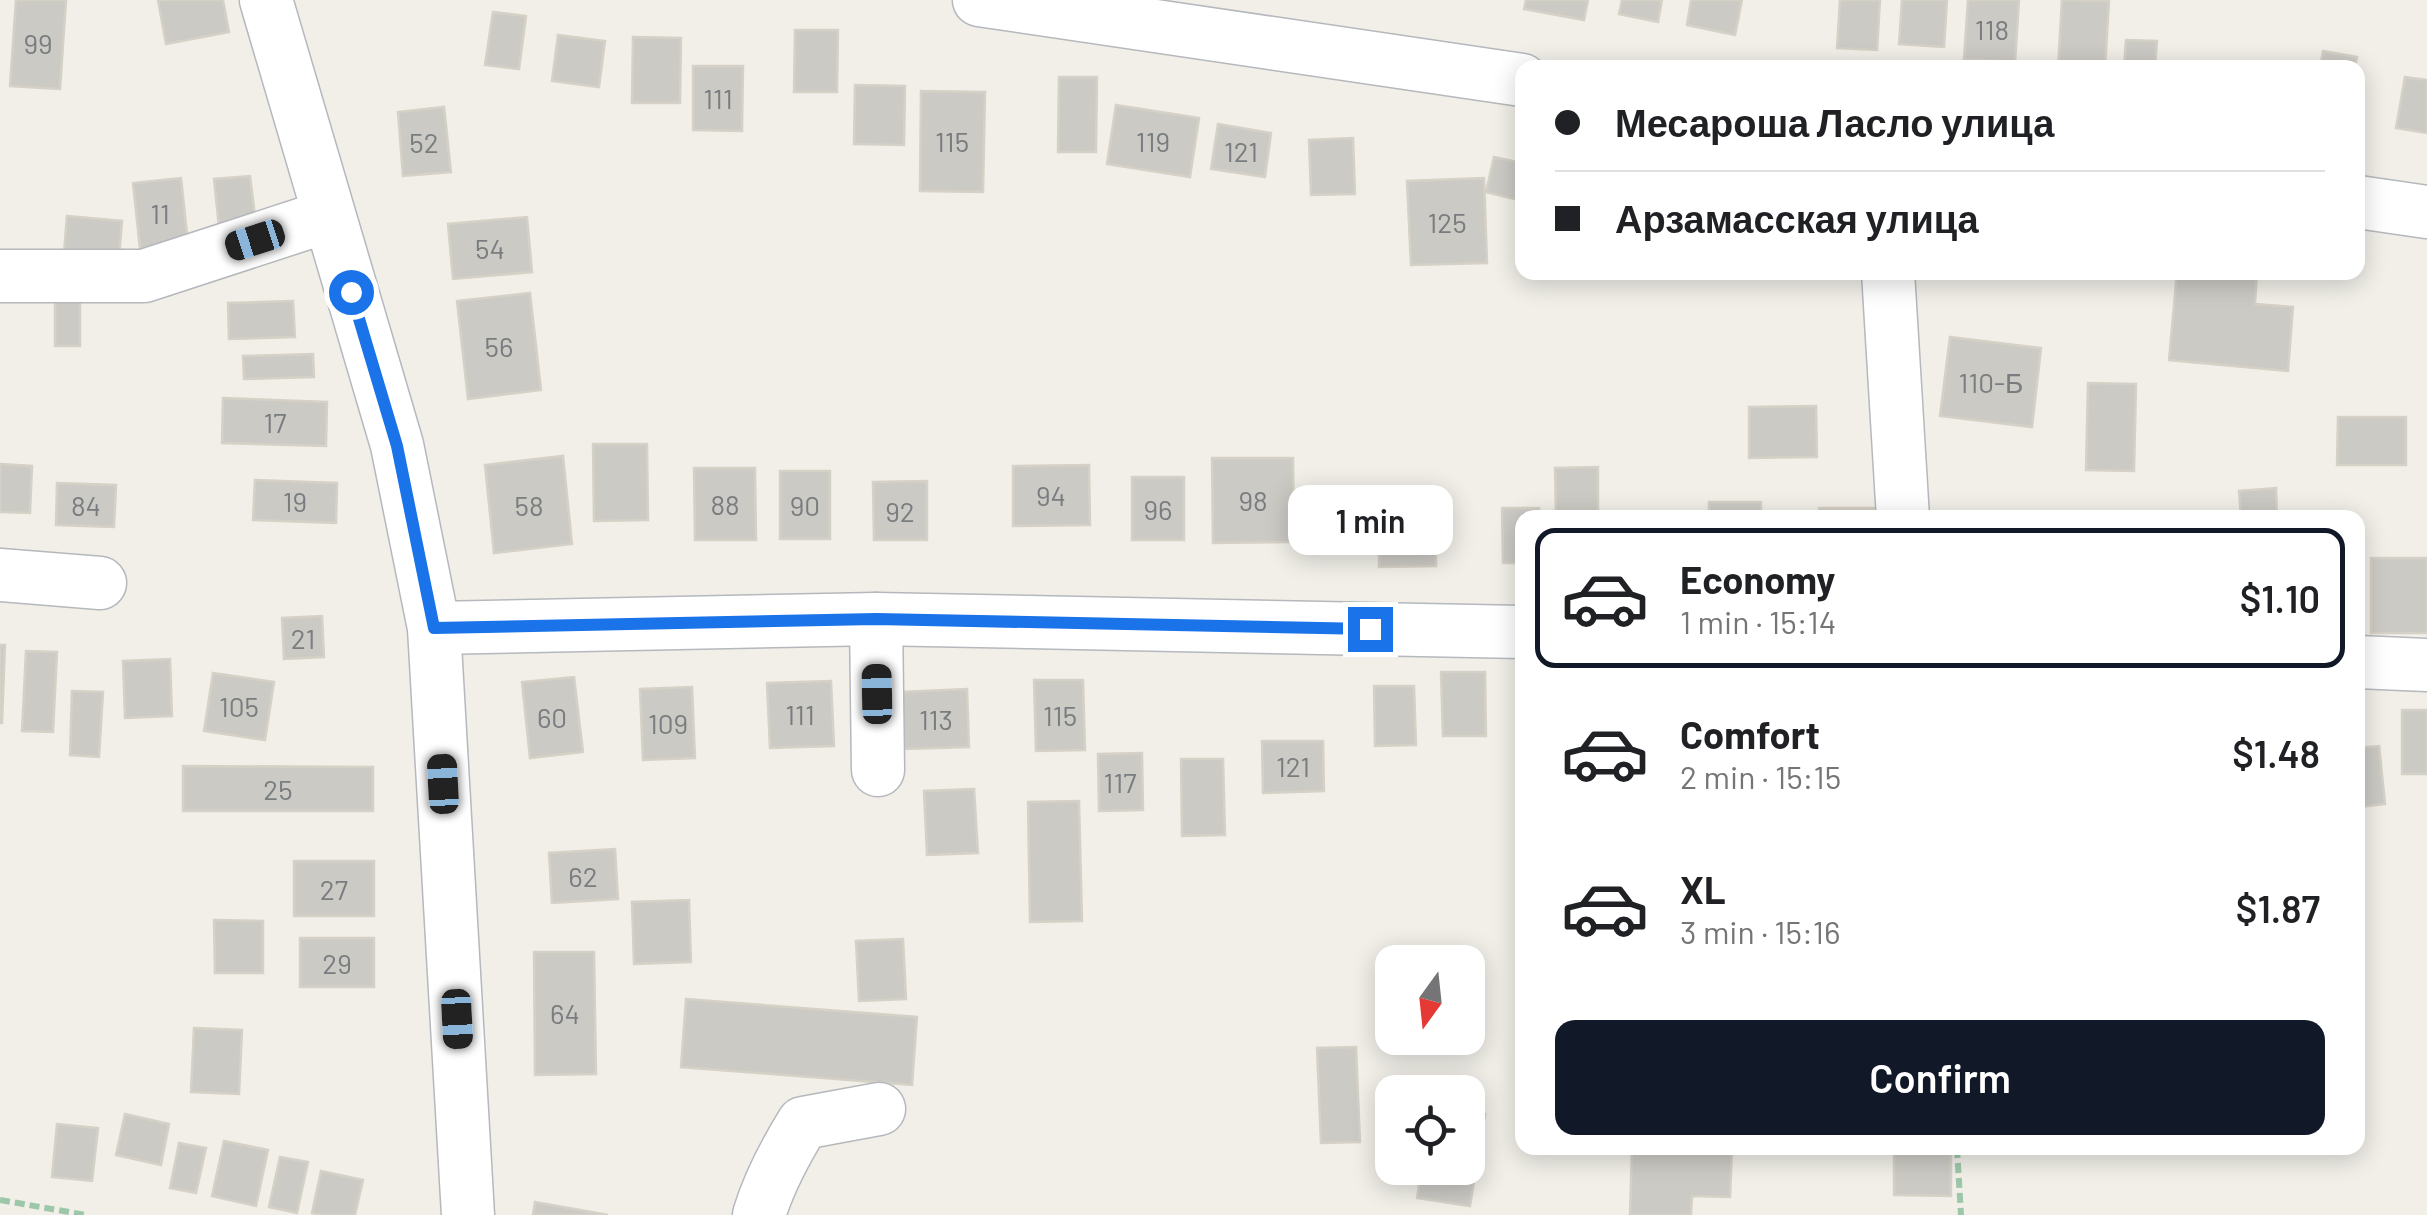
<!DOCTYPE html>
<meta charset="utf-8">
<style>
:root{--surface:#fff;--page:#f2f2f2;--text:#202124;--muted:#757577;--line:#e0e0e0;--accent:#111827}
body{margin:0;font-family:Barlow,sans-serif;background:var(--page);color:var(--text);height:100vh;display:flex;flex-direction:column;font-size:38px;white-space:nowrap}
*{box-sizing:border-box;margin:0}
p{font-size:32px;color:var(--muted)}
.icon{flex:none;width:55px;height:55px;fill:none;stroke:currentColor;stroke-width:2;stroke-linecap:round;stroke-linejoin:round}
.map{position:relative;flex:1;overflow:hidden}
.details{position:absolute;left:1515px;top:510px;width:850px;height:645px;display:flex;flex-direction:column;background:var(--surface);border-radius:20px;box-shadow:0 5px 25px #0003}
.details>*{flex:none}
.top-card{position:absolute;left:1515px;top:60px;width:850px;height:220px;border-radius:20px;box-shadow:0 5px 25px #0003;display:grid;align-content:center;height:220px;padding:0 40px;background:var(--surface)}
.needle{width:65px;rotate:195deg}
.buttons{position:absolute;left:1375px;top:945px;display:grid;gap:20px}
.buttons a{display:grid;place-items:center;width:110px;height:110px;border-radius:20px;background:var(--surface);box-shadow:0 5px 25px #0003;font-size:50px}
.end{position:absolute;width:45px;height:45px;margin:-22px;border:12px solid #1a73e8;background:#fff;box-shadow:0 0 0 5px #fff}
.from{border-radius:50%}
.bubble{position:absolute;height:70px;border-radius:20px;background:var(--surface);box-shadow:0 5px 25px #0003;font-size:32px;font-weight:600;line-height:70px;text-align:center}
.car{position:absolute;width:30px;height:60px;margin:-30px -15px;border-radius:12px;box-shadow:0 0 8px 2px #0007;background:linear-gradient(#222 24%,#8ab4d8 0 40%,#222 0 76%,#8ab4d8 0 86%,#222 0)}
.top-card b{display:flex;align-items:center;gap:35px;height:95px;font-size:38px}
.top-card b+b{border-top:2px solid var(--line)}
.top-card i{width:25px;height:25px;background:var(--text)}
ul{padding:18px 0 0;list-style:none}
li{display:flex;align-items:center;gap:30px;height:140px;margin:0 20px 15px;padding:0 20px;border:5px solid transparent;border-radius:20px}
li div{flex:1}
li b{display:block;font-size:38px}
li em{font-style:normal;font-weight:600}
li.active{border-color:var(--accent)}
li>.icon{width:90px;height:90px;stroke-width:1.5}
.button{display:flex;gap:20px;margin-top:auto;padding:20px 40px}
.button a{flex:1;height:115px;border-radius:20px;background:var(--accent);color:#fff;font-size:40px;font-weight:600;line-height:115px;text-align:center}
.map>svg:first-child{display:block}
.building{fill:#cccac5;stroke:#d6d1c6;stroke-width:2.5}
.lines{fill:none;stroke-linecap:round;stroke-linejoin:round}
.minor-casing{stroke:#b5b8bc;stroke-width:55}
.path{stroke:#9cc7a9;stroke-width:6;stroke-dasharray:10 5;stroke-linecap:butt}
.minor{stroke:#fff;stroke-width:52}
.route{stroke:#1a73e8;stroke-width:12}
.labels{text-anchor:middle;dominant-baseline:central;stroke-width:8;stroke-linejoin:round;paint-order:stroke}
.number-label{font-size:28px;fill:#7a7d7f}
</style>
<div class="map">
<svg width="2427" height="1215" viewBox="0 0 2427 1215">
<rect width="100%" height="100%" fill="#f1efe8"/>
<g class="building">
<path d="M 16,0 L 66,0 L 60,89 L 10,86 Z"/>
<path d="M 158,0 L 223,0 L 229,32 L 166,44 Z"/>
<path d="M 1526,0 L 1588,0 L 1584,20 L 1524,9 Z"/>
<path d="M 1622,0 L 1662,0 L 1658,22 L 1619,14 Z"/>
<path d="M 1691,0 L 1742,0 L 1735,35 L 1687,25 Z"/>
<path d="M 1840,0 L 1880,0 L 1877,50 L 1837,48 Z"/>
<path d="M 1902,0 L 1947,0 L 1944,47 L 1899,44 Z"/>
<path d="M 1968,0 L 2019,0 L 2015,62 L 1964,59 Z"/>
<path d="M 2062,0 L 2109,1 L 2105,68 L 2058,68 Z"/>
<path d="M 493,12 L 526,16 L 519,69 L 485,65 Z"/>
<path d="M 795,30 L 838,30 L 837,92 L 794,92 Z"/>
<path d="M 558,35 L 605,41 L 599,87 L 552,81 Z"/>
<path d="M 633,37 L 681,38 L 680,103 L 632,103 Z"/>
<path d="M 2126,40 L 2157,41 L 2155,68 L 2124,68 Z"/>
<path d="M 2323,51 L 2357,57 L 2355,68 L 2320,68 Z"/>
<path d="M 693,66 L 743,66 L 742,131 L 693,130 Z"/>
<path d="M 1059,77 L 1097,77 L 1096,152 L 1058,152 Z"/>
<path d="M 2405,77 L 2427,80 L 2427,133 L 2396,128 Z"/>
<path d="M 855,85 L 905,86 L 904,145 L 854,144 Z"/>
<path d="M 921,91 L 985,92 L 983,192 L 920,191 Z"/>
<path d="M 1116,105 L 1199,118 L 1190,177 L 1107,164 Z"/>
<path d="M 444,107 L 451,172 L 403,176 L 398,112 Z"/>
<path d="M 1218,124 L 1271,133 L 1265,177 L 1211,169 Z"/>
<path d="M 1353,138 L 1355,194 L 1311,195 L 1309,140 Z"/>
<path d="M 1494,157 L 1522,163 L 1522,201 L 1486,192 Z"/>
<path d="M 250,176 L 257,233 L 220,237 L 214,179 Z"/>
<path d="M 181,178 L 188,244 L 140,249 L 133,183 Z"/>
<path d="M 1484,178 L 1487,263 L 1411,265 L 1407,181 Z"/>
<path d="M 67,216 L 122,221 L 118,270 L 63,265 Z"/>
<path d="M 527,217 L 532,272 L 453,279 L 448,224 Z"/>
<path d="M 2177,272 L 2257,272 L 2255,304 L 2293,307 L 2288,371 L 2169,360 Z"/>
<rect x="55" y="288" width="25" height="58"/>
<path d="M 530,293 L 541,390 L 468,399 L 457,301 Z"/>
<path d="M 293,301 L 295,337 L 229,339 L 228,303 Z"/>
<path d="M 1950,337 L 2041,348 L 2032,427 L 1940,416 Z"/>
<path d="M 313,354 L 314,377 L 244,379 L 243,356 Z"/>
<path d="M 2088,383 L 2136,384 L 2134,471 L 2086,470 Z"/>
<path d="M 223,398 L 327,402 L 326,446 L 222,443 Z"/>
<path d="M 1816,406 L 1817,457 L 1749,458 L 1749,407 Z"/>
<path d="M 2338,417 L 2406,417 L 2406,465 L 2337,465 Z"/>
<path d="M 593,444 L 647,444 L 648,520 L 594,521 Z"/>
<path d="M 563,456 L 572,544 L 494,553 L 485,465 Z"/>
<path d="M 1212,458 L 1293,458 L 1294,542 L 1213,543 Z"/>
<path d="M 0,464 L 32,466 L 30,513 L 0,512 Z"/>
<path d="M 1089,465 L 1090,525 L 1013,526 L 1013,466 Z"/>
<path d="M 1598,467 L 1598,518 L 1556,518 L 1555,468 Z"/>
<path d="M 694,468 L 755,468 L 756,540 L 695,540 Z"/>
<rect x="780" y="471" width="50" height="68"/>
<rect x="1132" y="477" width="52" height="63"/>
<path d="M 255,480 L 337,483 L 336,523 L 253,520 Z"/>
<path d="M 927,481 L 927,540 L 874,540 L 873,482 Z"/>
<path d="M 57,483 L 116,485 L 114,527 L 56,525 Z"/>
<path d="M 2276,488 L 2277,518 L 2241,518 L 2239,491 Z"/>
<rect x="1709" y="502" width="52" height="16"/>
<path d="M 1436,505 L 1436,566 L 1379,567 L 1379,506 Z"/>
<path d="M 1502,508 L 1539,508 L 1540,518 L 1522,518 L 1522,563 L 1503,563 Z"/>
<path d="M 1819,508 L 1875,508 L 1875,518 L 1820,518 Z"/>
<rect x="2371" y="558" width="56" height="75"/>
<path d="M 322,616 L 324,657 L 284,659 L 282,618 Z"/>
<path d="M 0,645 L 5,645 L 2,723 L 0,723 Z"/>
<path d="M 26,651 L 57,652 L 53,732 L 22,731 Z"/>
<path d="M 170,659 L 172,716 L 125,718 L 123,661 Z"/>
<path d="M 1441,672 L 1485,672 L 1486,736 L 1443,736 Z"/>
<path d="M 213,673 L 274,682 L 265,740 L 204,731 Z"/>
<path d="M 574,677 L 583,752 L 530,758 L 522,682 Z"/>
<path d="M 1034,680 L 1083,680 L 1085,750 L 1036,751 Z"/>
<path d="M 831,681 L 834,746 L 770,748 L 767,683 Z"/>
<path d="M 1374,686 L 1414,686 L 1416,745 L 1375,746 Z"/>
<path d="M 692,687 L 695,758 L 643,760 L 640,689 Z"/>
<path d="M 967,689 L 969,747 L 904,749 L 902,692 Z"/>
<path d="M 72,691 L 103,692 L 99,757 L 70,755 Z"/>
<rect x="2402" y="710" width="25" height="64"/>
<path d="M 1262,741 L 1323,741 L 1324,791 L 1263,793 Z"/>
<path d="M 2379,746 L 2385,804 L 2358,807 L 2358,748 Z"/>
<path d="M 1142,753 L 1143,810 L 1099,811 L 1098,754 Z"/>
<path d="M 1181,759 L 1223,759 L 1225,835 L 1182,836 Z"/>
<path d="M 183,766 L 373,767 L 373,811 L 183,811 Z"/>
<path d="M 974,789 L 978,853 L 927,855 L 924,791 Z"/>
<path d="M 1079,801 L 1082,921 L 1030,922 L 1028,802 Z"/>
<path d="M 615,849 L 618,899 L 552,903 L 549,853 Z"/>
<rect x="294" y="861" width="80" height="55"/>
<path d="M 689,900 L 691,962 L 634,964 L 632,902 Z"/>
<path d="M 214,920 L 263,921 L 263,973 L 215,973 Z"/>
<rect x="300" y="938" width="74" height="49"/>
<path d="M 903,939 L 906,999 L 859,1001 L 856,941 Z"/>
<path d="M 534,952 L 594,952 L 596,1074 L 535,1075 Z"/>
<path d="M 686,999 L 917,1017 L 912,1085 L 681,1067 Z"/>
<path d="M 194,1028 L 242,1030 L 239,1094 L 191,1092 Z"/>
<path d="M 1356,1047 L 1360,1142 L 1321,1143 L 1317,1048 Z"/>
<path d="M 1468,1111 L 1485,1114 L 1470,1206 L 1417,1198 L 1422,1168 L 1468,1168 Z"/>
<path d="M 125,1114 L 169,1124 L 161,1165 L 116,1155 Z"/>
<path d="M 57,1124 L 98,1128 L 92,1181 L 52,1177 Z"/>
<path d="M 224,1141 L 268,1150 L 256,1206 L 212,1196 Z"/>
<path d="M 179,1143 L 206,1148 L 196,1193 L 170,1188 Z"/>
<path d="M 1632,1148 L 1732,1148 L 1730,1197 L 1692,1196 L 1691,1215 L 1630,1215 Z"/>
<path d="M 1894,1148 L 1951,1148 L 1951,1196 L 1894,1195 Z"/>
<path d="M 280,1157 L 308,1162 L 297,1213 L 269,1207 Z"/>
<path d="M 321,1171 L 363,1180 L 355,1215 L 324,1215 L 312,1213 Z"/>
<path d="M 535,1202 L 608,1215 L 533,1215 Z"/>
</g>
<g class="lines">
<g class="minor-casing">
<g id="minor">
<path d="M 266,0 L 397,445 L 434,628 L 468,1215"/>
<path d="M 979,0 L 1522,80"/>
<path d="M 2358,202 L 2427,212"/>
<path d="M 1888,272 L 1903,518"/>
<path d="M 0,276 L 144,276 L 328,216"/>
<path d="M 0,575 L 100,583"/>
<path d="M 876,619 L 878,770"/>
<path d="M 434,628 L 876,619 L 1522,632"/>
<path d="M 2358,662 L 2427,665"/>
<path d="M 759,1215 C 769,1182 785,1152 803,1123 L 879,1109"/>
</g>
</g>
<g class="path">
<path d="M 1957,1148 L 1961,1215"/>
<path d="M 0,1200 L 86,1215"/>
</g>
<use href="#minor" class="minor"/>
</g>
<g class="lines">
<path class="route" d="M 351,292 L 397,446 L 434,628 L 876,619 L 1370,629"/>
</g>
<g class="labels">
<g class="number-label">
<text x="1992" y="29">118</text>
<text x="38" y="43">99</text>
<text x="718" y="98">111</text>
<text x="952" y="141">115</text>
<text x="1153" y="141">119</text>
<text x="424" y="142">52</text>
<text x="1241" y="151">121</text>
<text x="160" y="213">11</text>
<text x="1447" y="222">125</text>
<text x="490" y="248">54</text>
<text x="499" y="346">56</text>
<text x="1991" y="382">110-Б</text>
<text x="275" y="422">17</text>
<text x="1051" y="495">94</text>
<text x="1253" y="500">98</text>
<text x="295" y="501">19</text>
<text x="725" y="504">88</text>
<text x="86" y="505">84</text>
<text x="529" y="505">58</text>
<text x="805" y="505">90</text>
<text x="1158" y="509">96</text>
<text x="900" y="511">92</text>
<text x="303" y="638">21</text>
<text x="239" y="706">105</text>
<text x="800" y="714">111</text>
<text x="1060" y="715">115</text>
<text x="552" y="717">60</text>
<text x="936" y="719">113</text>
<text x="668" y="723">109</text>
<text x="1293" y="766">121</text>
<text x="1120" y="782">117</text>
<text x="278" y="789">25</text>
<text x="583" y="876">62</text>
<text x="334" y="889">27</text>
<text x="337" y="963">29</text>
<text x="565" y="1013">64</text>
</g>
</g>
</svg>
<div class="buttons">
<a><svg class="needle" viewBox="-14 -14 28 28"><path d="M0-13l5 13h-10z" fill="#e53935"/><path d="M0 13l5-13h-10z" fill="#757577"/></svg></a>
<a><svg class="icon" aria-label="locate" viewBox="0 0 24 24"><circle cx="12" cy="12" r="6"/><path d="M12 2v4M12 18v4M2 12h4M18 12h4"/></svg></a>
</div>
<i class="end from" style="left:351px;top:292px"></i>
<i class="end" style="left:1370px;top:629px"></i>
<div class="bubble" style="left:1288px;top:485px;width:165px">1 min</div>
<i class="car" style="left:255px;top:240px;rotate:252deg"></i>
<i class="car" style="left:877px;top:694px;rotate:359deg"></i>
<i class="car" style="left:443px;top:784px;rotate:357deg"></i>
<i class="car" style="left:457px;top:1019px;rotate:177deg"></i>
<div class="top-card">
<b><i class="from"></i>Месароша Ласло улица</b>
<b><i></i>Арзамасская улица</b>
</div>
<section class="details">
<ul>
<li class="active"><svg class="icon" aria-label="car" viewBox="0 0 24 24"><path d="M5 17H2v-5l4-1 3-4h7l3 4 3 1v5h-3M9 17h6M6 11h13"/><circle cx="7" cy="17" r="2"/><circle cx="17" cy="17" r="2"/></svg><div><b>Economy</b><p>1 min · 15:14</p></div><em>$1.10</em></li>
<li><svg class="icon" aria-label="car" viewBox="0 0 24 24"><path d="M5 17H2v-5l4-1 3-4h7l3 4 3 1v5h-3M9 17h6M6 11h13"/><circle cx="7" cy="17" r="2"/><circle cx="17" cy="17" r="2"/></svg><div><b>Comfort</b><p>2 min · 15:15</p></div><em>$1.48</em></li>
<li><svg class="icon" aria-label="car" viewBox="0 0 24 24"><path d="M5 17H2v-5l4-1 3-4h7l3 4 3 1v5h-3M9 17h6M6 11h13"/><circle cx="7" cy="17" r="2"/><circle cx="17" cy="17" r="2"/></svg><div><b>XL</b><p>3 min · 15:16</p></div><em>$1.87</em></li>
</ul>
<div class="button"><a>Confirm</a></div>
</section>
</div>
